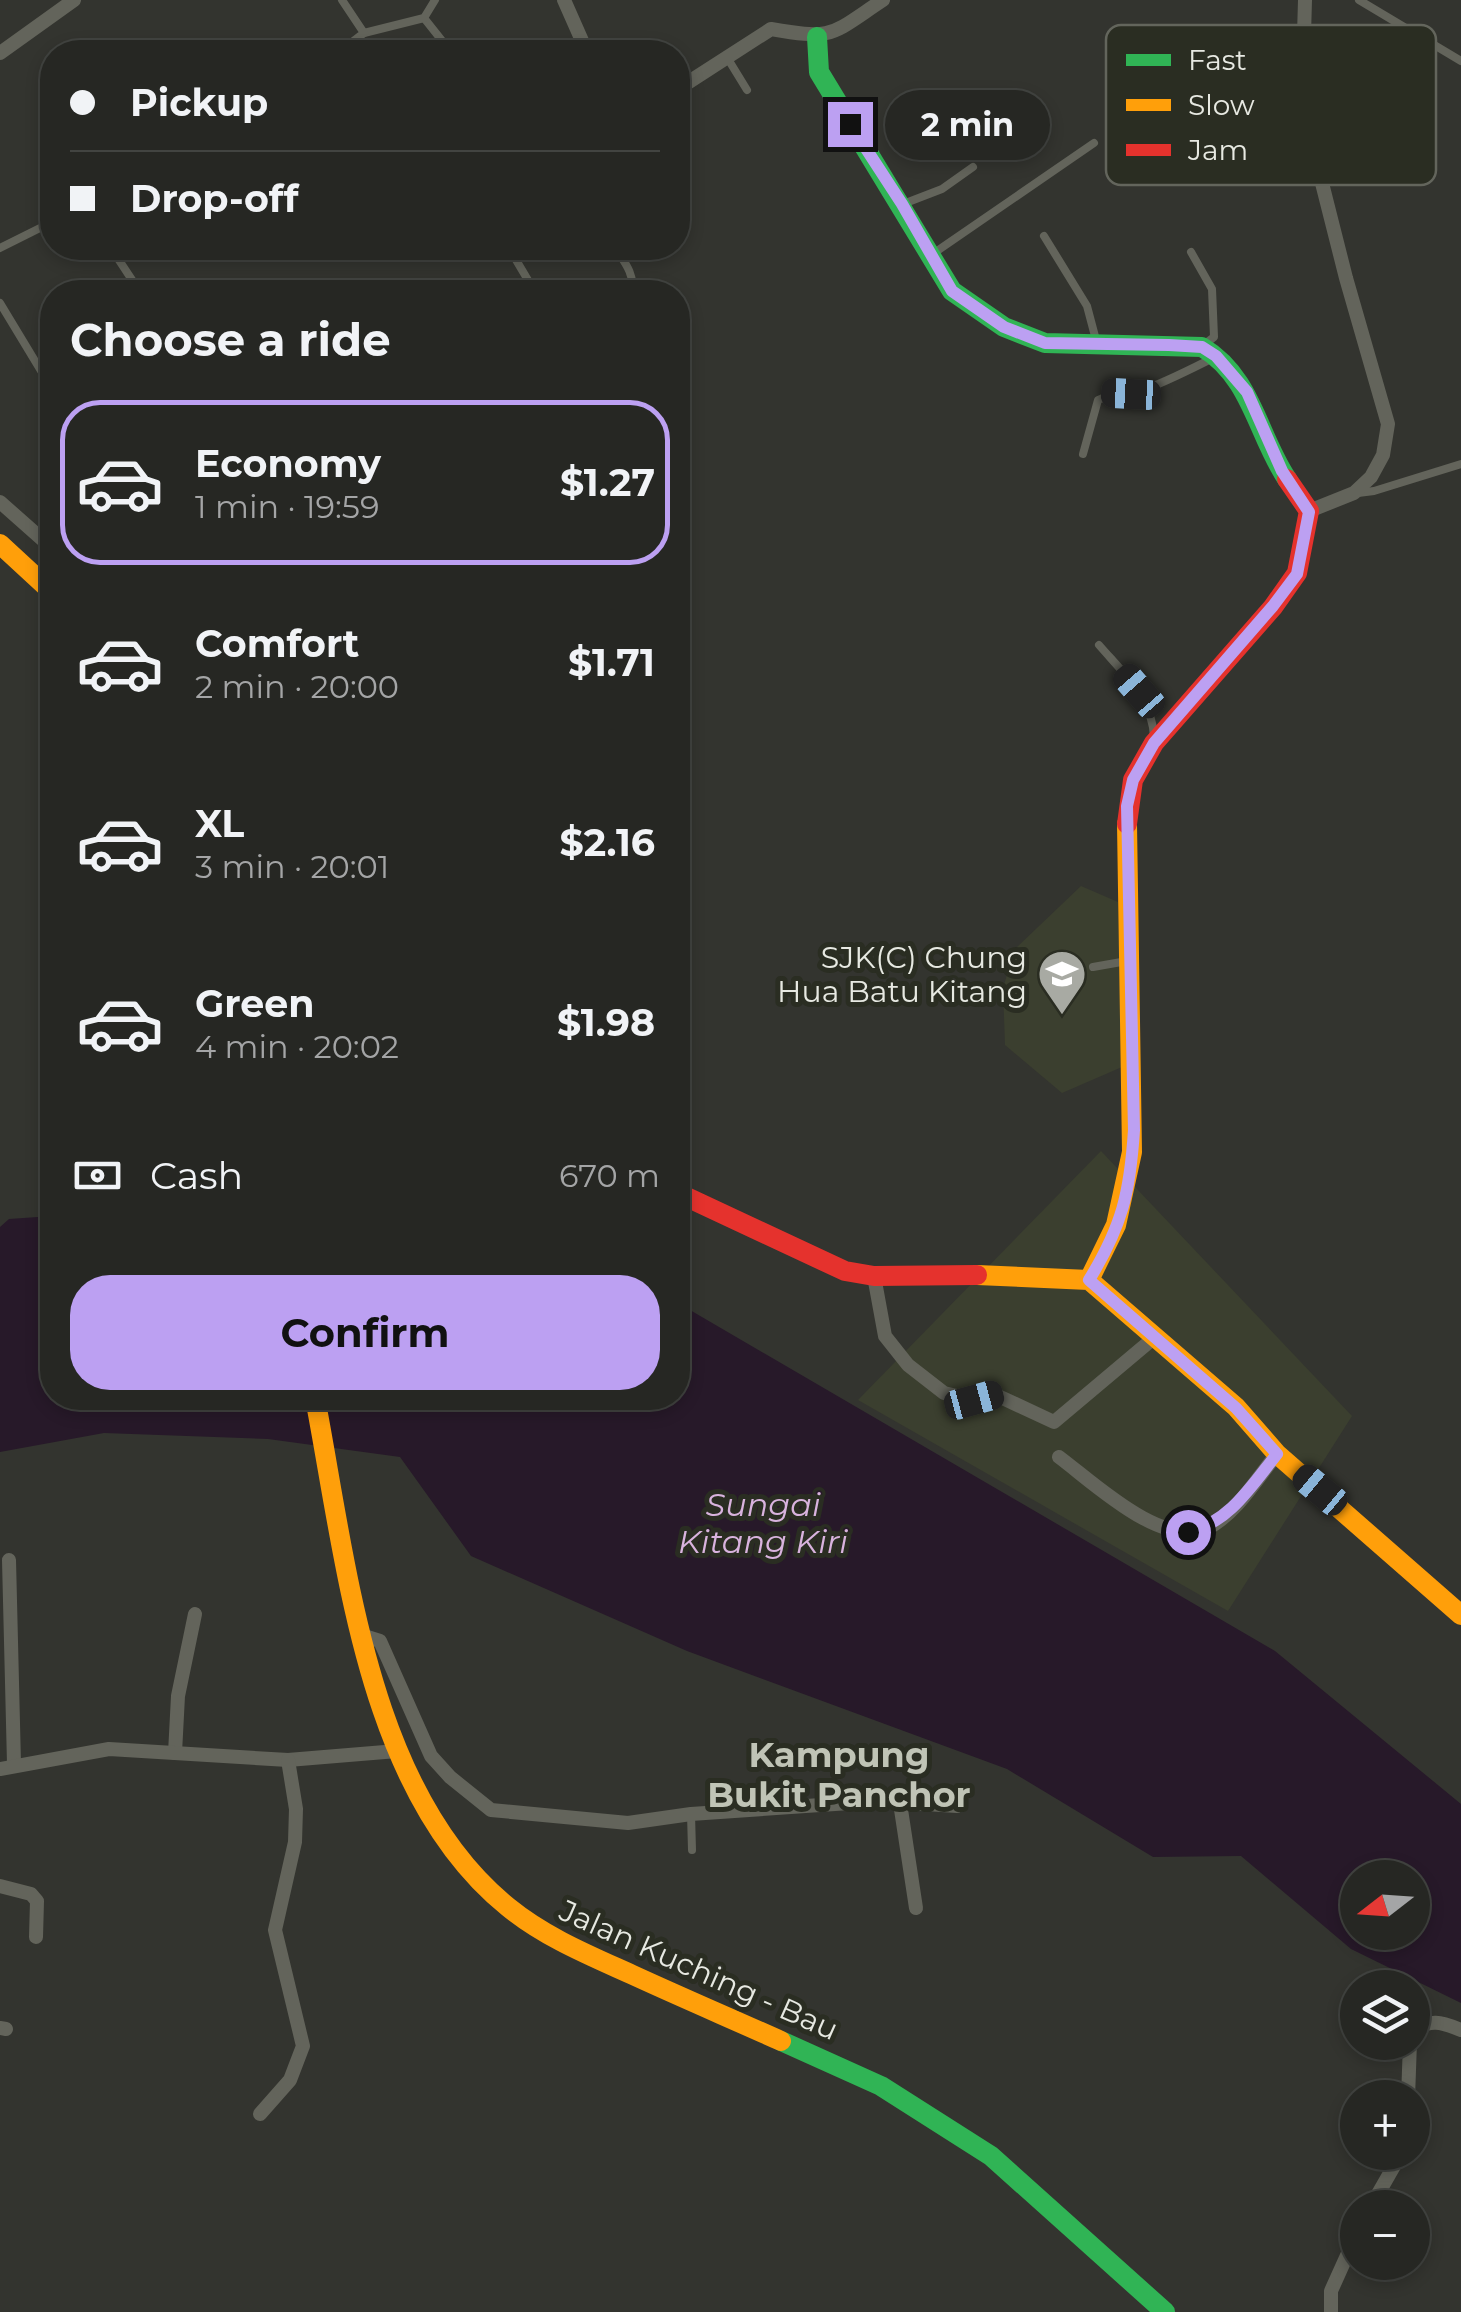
<!DOCTYPE html>
<meta charset="utf-8">
<style>
:root{--surface:#262723;--page:#2e2f2b;--text:#f1f3f6;--muted:#a4a5a6;--line:#424441;--accent:#bca0f2}
body{margin:0;font-family:Montserrat,sans-serif;background:var(--page);color:var(--text);height:100vh;display:flex;flex-direction:column;font-size:38px;white-space:nowrap}
*{box-sizing:border-box;margin:0}
p{font-size:32px;color:var(--muted)}
.icon{flex:none;width:55px;height:55px;fill:none;stroke:currentColor;stroke-width:2;stroke-linecap:round;stroke-linejoin:round}
.map{position:relative;flex:1;overflow:hidden}
.details{position:absolute;left:40px;top:280px;width:650px;height:1130px;display:flex;flex-direction:column;background:var(--surface);border-radius:40px;box-shadow:0 5px 15px #0003,0 0 0 2px var(--line)}
.details>*{flex:none}
.guide{position:absolute;left:40px;top:40px;width:650px;height:220px;border-radius:40px;box-shadow:0 5px 15px #0003,0 0 0 2px var(--line);display:grid;align-content:center;height:220px;padding:0 30px;background:var(--surface)}
.needle{width:65px;rotate:253deg}
.buttons{position:absolute;left:1340px;top:1860px;display:grid;gap:20px}
.buttons a{display:grid;place-items:center;width:90px;height:90px;border-radius:50%;background:var(--surface);box-shadow:0 5px 15px #0003,0 0 0 2px var(--line);font-size:50px}
.end{position:absolute;width:45px;height:45px;margin:-22px;border:12px solid #bca0f2;background:#111;box-shadow:0 0 0 5px #111}
.from{border-radius:50%}
.bubble{position:absolute;height:70px;border-radius:35px;background:var(--surface);box-shadow:0 5px 15px #0003,0 0 0 2px var(--line);font-size:32px;font-weight:700;line-height:70px;text-align:center}
.car{position:absolute;width:30px;height:60px;margin:-30px -15px;border-radius:12px;box-shadow:0 0 8px 2px #0007;background:linear-gradient(#222 24%,#8ab4d8 0 40%,#222 0 76%,#8ab4d8 0 86%,#222 0)}
.guide b{display:flex;align-items:center;gap:35px;height:95px;font-size:38px}
.guide b+b{border-top:2px solid var(--line)}
.guide i{width:25px;height:25px;background:var(--text)}
ul{padding:0;list-style:none}
li{display:flex;align-items:center;gap:30px;height:165px;margin:0 20px 15px;padding:0 10px;border:5px solid transparent;border-radius:40px}
li div{flex:1}
li b{display:block;font-size:38px}
li em{font-style:normal;font-weight:700}
li.on{border-color:var(--accent)}
li>.icon{width:90px;height:90px;stroke-width:1.5}
h2{padding:0 30px;font-size:45px;line-height:120px}
.pay{display:flex;align-items:center;gap:25px;height:110px;padding:0 30px;font-size:38px}
.pay p{margin-inline-start:auto}
.cta{display:flex;gap:20px;margin-top:auto;padding:20px 30px}
.cta a{flex:1;height:115px;border-radius:40px;background:var(--accent);color:#111;font-size:40px;font-weight:700;line-height:115px;text-align:center}
.map>svg:first-child{display:block}
.built{fill:#3b3f2f}
.water{fill:#271929;fill-rule:evenodd}
.lines{fill:none;stroke-linecap:round;stroke-linejoin:round}
.lane{stroke:#63645b;stroke-width:8}
.street{stroke:#63645b;stroke-width:14}
.fast{stroke:#30b455;stroke-width:20}
.slow{stroke:#ff9f0a;stroke-width:20}
.jam{stroke:#e5322d;stroke-width:20}
.route{stroke:#bca0f2;stroke-width:12}
.labels{text-anchor:middle;dominant-baseline:central;stroke-width:10;stroke-linejoin:round;paint-order:stroke}
.poi-label{font-size:30px;fill:#e7e9e2;stroke:#2a2d22;text-anchor:end}
.street-label{font-size:30px;fill:#e7e9e2;stroke:#2a2d22}
.water-label{font-size:32px;font-style:italic;fill:#d9b3de;stroke:#2a2d22}
.quarter-label{font-size:35px;font-weight:bold;fill:#c0c4b6;stroke:#2a2d22}
.key{fill:#2a2d22;stroke:#63655c;stroke-width:2.5}
.key-label{font-size:28px;fill:#e7e9e2}
</style>
<div class="map">
<svg width="1461" height="2312" viewBox="0 0 1461 2312">
<rect width="100%" height="100%" fill="#33342f"/>
<g class="built">
<path d="M 1081,886 L 1118,902 L 1122,1067 L 1062,1093 L 1005,1045 L 1003,988 L 1015,949 Z"/>
<path d="M 1101,1151 L 1352,1416 L 1228,1611 L 858,1400 Z"/>
</g>
<path class="water" d="M 52,1216 L 52,1398 L 678,1398 L 678,1303 L 1275,1651 L 1461,1804 L 1461,2003 L 1351,1949 L 1241,1856 L 1153,1857 L 1007,1769 L 687,1651 L 471,1556 L 400,1457 L 268,1439 L 104,1433 L 0,1452 L 0,1227 L 9,1219 ZM 1358,1878 L 1412,1878 L 1412,1932 L 1358,1932 Z"/>
<g class="lines">
<g class="lane">
<path d="M 1359,0 L 1461,61"/>
<path d="M 424,18 L 451,52"/>
<path d="M 364,33 L 424,18 L 435,0"/>
<path d="M 339,52 L 364,33 L 342,0"/>
<path d="M 728,59 L 747,90"/>
<path d="M 903,204 L 942,189 L 973,167"/>
<path d="M 1044,236 L 1087,306 L 1096,340"/>
<path d="M 0,248 L 52,222"/>
<path d="M 111,248 L 140,292"/>
<path d="M 509,248 L 535,292"/>
<path d="M 615,248 C 624,261 637,277 630,292"/>
<path d="M 1191,252 L 1212,289 L 1214,337 L 1205,344"/>
<path d="M 934,253 L 1094,143"/>
<path d="M 0,303 L 52,389"/>
<path d="M 1083,454 L 1098,400 C 1112,393 1124,397 1138,392 C 1164,383 1189,370 1213,358"/>
<path d="M 1358,493 L 1374,491 L 1461,464"/>
<path d="M 1099,645 C 1124,674 1153,699 1154,738"/>
<path d="M 1093,967 L 1127,961"/>
<path d="M 691,1814 L 692,1850"/>
</g>
<g class="street">
<path d="M 564,0 L 587,52"/>
<path d="M 1305,0 L 1302,104 L 1346,278 L 1388,424 L 1383,455 L 1371,477 L 1354,493 L 1309,511"/>
<path d="M 0,53 L 74,0"/>
<path d="M 678,89 L 771,29 C 835,40 830,35 883,0"/>
<path d="M 0,502 L 52,548"/>
<path d="M 874,1276 L 885,1336 L 908,1365 L 944,1393 L 974,1400 L 996,1395 L 1054,1422 L 1155,1337"/>
<path d="M 1059,1457 C 1094,1483 1162,1549 1208,1528 C 1236,1514 1258,1477 1277,1454"/>
<path d="M 9,1560 L 14,1764"/>
<path d="M 361,1635 L 380,1641 L 431,1756 L 450,1777 L 491,1810 L 628,1823 L 691,1814 L 879,1801 L 957,1806"/>
<path d="M 175,1753 L 178,1696 L 195,1614"/>
<path d="M 0,1769 L 109,1749 L 288,1760 L 397,1751"/>
<path d="M 900,1803 L 916,1908"/>
<path d="M 0,1886 L 31,1894 L 37,1901 L 36,1937"/>
<path d="M 0,2028 L 6,2029"/>
<path d="M 1412,2032 C 1429,2018 1442,2022 1461,2030"/>
<path d="M 1408,2098 L 1410,2042"/>
<path d="M 260,2114 L 290,2080 L 303,2046 L 275,1930 L 295,1842 L 296,1809 L 288,1760"/>
<path d="M 1370,2208 L 1402,2152"/>
<path d="M 1331,2312 L 1331,2291 L 1358,2231"/>
</g>
<g class="fast">
<path d="M 817,37 L 819,72 L 952,291 L 1004,327 L 1045,343 L 1202,347 C 1252,377 1257,434 1287,479"/>
<path d="M 781,2041 L 881,2086 L 991,2156 L 1165,2312"/>
</g>
<g class="slow">
<path d="M 0,544 L 52,592"/>
<path d="M 977,1275 L 1089,1280 L 1236,1407 L 1277,1454 L 1461,1615"/>
<path d="M 1089,1280 L 1116,1225 L 1132,1152 L 1127,824"/>
<path d="M 315,1398 C 347,1565 367,1793 508,1907 C 546,1938 591,1956 635,1976 C 683,1998 732,2019 781,2041"/>
</g>
<g class="jam">
<path d="M 1127,824 L 1133,780 L 1154,743 L 1273,607 L 1297,573 L 1309,511 L 1287,479"/>
<path d="M 678,1193 L 845,1271 L 874,1276 L 977,1275"/>
</g>
</g>
<g class="lines">
<path class="route" d="M 850,124 L 902,204 L 952,291 L 1004,327 L 1045,343 L 1169,345 L 1202,347 L 1216,356 L 1247,392 L 1282,471 L 1309,512 L 1297,574 L 1273,606 L 1154,743 L 1133,780 L 1127,806 L 1134,1130 C 1130,1193 1122,1226 1089,1280 L 1236,1408 L 1277,1454 C 1252,1485 1229,1523 1188,1532"/>
</g>
<defs>
<g id="school-pin" transform="scale(2.5)"><path d="M0 17L-7.5 6A9.5 9.5 0 1 1 7.5 6Z" fill="#a8aaa3" stroke="#2a2d22"/><path d="M0-5L7-2L0 1L-7-2ZM-4 1L0 2.5L4 1V4Q0 6-4 4Z" fill="#fff"/></g>
</defs>
<g fill-rule="evenodd">
<use href="#school-pin" x="1062" y="974"/>
</g>
<g class="labels">
<g class="poi-label">
<text x="1027" y="957">SJK(C) Chung<tspan x="1027" dy="34">Hua Batu Kitang</tspan></text>
</g>
<g class="street-label">
<text transform="translate(699 1970) rotate(24)">Jalan Kuching - Bau</text>
</g>
<g class="water-label">
<text x="763" y="1504">Sungai<tspan x="763" dy="37">Kitang Kiri</tspan></text>
</g>
<g class="quarter-label">
<text x="839" y="1754">Kampung<tspan x="839" dy="40">Bukit Panchor</tspan></text>
</g>
</g>
<rect x="1106" y="25" width="330" height="160" rx="15" class="key"/>
<rect x="1126" y="54" width="45" height="12" fill="#30b455"/>
<rect x="1126" y="99" width="45" height="12" fill="#ff9f0a"/>
<rect x="1126" y="144" width="45" height="12" fill="#e5322d"/>
<g class="key-label">
<text x="1188" y="70">Fast</text>
<text x="1188" y="115">Slow</text>
<text x="1188" y="160">Jam</text>
</g>
</svg>
<div class="buttons">
<a><svg class="needle" viewBox="-14 -14 28 28"><path d="M0-13l5 13h-10z" fill="#e53935"/><path d="M0 13l5-13h-10z" fill="#a4a5a6"/></svg></a>
<a><svg class="icon" aria-label="layers" viewBox="0 0 24 24"><path d="M12 4l9 5-9 5-9-5zM3 14l9 5 9-5"/></svg></a>
<a>+</a>
<a>−</a>
</div>
<i class="end from" style="left:1188px;top:1532px"></i>
<i class="end" style="left:850px;top:124px"></i>
<div class="bubble" style="left:885px;top:90px;width:165px">2 min</div>
<i class="car" style="left:1131px;top:394px;rotate:273deg"></i>
<i class="car" style="left:1139px;top:691px;rotate:319deg"></i>
<i class="car" style="left:974px;top:1400px;rotate:75deg"></i>
<i class="car" style="left:1320px;top:1490px;rotate:310deg"></i>
<div class="guide">
<b><i class="from"></i>Pickup</b>
<b><i></i>Drop-off</b>
</div>
<section class="details">
<h2>Choose a ride</h2>
<ul>
<li class="on"><svg class="icon" aria-label="car" viewBox="0 0 24 24"><path d="M5 17H2v-5l4-1 3-4h7l3 4 3 1v5h-3M9 17h6M6 11h13"/><circle cx="7" cy="17" r="2"/><circle cx="17" cy="17" r="2"/></svg><div><b>Economy</b><p>1 min · 19:59</p></div><em>$1.27</em></li>
<li><svg class="icon" aria-label="car" viewBox="0 0 24 24"><path d="M5 17H2v-5l4-1 3-4h7l3 4 3 1v5h-3M9 17h6M6 11h13"/><circle cx="7" cy="17" r="2"/><circle cx="17" cy="17" r="2"/></svg><div><b>Comfort</b><p>2 min · 20:00</p></div><em>$1.71</em></li>
<li><svg class="icon" aria-label="car" viewBox="0 0 24 24"><path d="M5 17H2v-5l4-1 3-4h7l3 4 3 1v5h-3M9 17h6M6 11h13"/><circle cx="7" cy="17" r="2"/><circle cx="17" cy="17" r="2"/></svg><div><b>XL</b><p>3 min · 20:01</p></div><em>$2.16</em></li>
<li><svg class="icon" aria-label="car" viewBox="0 0 24 24"><path d="M5 17H2v-5l4-1 3-4h7l3 4 3 1v5h-3M9 17h6M6 11h13"/><circle cx="7" cy="17" r="2"/><circle cx="17" cy="17" r="2"/></svg><div><b>Green</b><p>4 min · 20:02</p></div><em>$1.98</em></li>
</ul>
<div class="pay"><svg class="icon" aria-label="cash" viewBox="0 0 24 24"><path d="M3 7h18v10H3z"/><circle cx="12" cy="12" r="2"/></svg>Cash<p>670 m</p></div>
<div class="cta"><a>Confirm</a></div>
</section>
</div>
